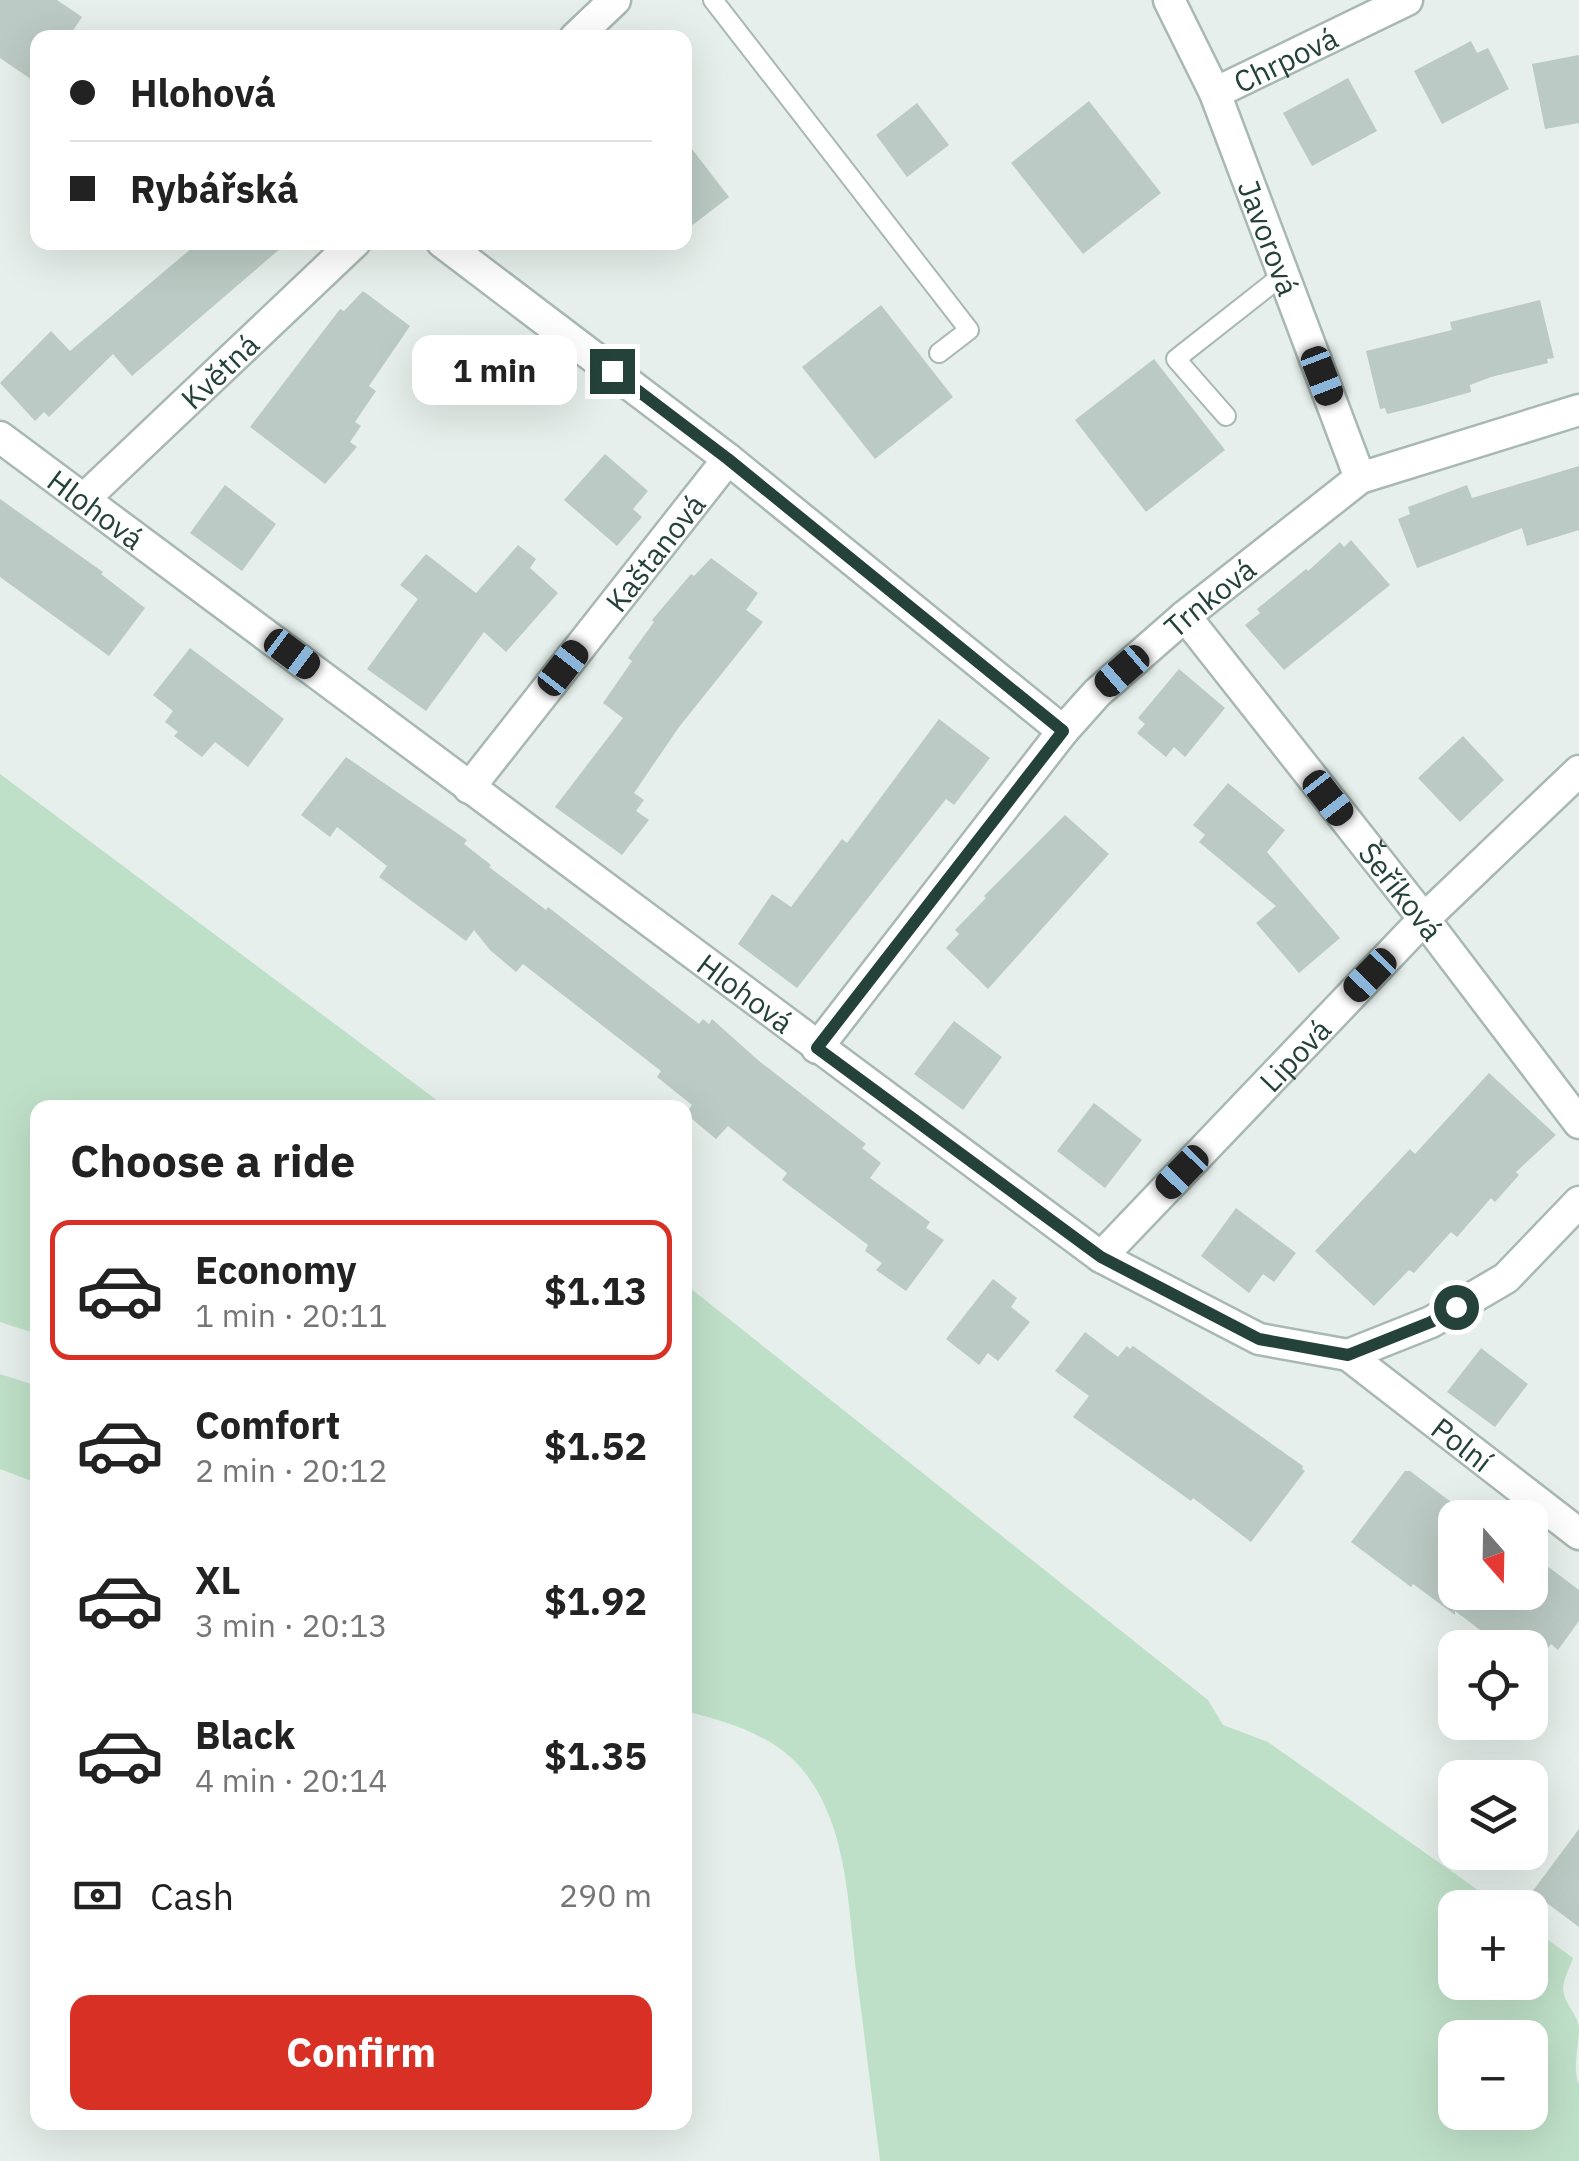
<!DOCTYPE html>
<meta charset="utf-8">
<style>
:root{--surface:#fff;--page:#f6f6f6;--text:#222;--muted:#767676;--line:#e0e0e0;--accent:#d93025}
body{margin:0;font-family:"IBM Plex Sans",sans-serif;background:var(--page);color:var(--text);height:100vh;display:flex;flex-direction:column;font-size:38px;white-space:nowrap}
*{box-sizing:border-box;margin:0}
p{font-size:32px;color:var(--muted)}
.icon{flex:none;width:55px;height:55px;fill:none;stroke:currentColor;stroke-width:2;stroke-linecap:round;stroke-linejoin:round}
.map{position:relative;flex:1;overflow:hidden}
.drawer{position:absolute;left:30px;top:1100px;width:662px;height:1030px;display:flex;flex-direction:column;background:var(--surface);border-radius:20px;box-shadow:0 10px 40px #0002}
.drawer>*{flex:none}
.top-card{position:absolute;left:30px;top:30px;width:662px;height:220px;border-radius:20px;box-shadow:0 10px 40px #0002;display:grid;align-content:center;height:220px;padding:0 40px;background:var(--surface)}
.needle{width:65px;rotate:160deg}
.controls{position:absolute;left:1438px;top:1500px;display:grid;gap:20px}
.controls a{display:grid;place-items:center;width:110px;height:110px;border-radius:20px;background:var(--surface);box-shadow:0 10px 40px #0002;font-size:50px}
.end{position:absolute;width:45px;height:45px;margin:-22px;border:12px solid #24423a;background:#fff;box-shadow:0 0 0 5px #fff}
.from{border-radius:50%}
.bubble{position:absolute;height:70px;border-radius:20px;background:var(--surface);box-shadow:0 10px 40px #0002;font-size:32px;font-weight:700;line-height:70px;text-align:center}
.car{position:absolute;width:30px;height:60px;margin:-30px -15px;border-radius:12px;box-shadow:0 0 8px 2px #0007;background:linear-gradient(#222 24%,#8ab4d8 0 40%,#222 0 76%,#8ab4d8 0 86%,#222 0)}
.top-card b{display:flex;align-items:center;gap:35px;height:95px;font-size:38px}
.top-card b+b{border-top:2px solid var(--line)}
.top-card i{width:25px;height:25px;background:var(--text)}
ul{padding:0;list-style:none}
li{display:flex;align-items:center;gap:30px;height:140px;margin:0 20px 15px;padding:0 20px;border:5px solid transparent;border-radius:20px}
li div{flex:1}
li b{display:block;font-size:38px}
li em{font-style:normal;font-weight:700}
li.on{border-color:var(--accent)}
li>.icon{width:90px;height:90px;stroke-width:1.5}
h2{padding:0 40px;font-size:45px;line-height:120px}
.pay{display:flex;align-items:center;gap:25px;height:110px;padding:0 40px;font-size:38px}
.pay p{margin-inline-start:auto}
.cta{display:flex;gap:20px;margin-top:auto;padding:20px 40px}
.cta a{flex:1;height:115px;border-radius:20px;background:var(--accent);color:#fff;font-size:40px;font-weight:700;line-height:115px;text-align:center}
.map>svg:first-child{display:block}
.green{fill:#bfe0c8;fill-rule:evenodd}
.building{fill:#bbcac4}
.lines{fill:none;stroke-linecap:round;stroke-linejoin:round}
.lane-casing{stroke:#a8b8b2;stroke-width:22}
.street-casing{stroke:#a8b8b2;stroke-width:35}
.lane{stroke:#fff;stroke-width:18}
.street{stroke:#fff;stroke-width:30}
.route{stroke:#24423a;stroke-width:12}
.labels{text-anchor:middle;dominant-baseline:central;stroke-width:10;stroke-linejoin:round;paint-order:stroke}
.street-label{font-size:30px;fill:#24423a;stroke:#f7fbf9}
</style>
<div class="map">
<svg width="1579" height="2161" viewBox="0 0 1579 2161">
<rect width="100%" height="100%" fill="#e6efeb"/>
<g class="green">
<path d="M 0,774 L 446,1107 L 38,1108 L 37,1334 L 0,1322 Z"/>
<path d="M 685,1284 L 1208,1700 L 1223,1725 L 1268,1742 L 1502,1907 L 1455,1908 L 1455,1982 L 1530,1982 L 1530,1927 L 1573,1958 C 1570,1967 1563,1980 1563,1989 C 1564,2004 1578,2014 1579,2028 C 1579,2046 1572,2069 1579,2085 L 1579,2161 L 880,2161 C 872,2100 865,2039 857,1978 C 848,1912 849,1828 805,1773 C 776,1735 728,1722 685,1711 ZM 1455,2038 L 1530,2038 L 1530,2112 L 1455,2112 Z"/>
<path d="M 0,1374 L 37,1386 L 37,1483 L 0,1469 Z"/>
</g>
<g class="building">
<path d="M 0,0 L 57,0 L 82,17 L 68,38 L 38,38 L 38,84 L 0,58 Z"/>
<path d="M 1471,41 L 1477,53 L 1488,48 L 1509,89 L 1442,124 L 1414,71 Z"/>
<path d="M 1579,55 L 1579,123 L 1545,129 L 1532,64 Z"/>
<path d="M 1348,78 L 1377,131 L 1312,166 L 1283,113 Z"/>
<path d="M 1089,101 L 1161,193 L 1083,254 L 1011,163 Z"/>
<path d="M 917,103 L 949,145 L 907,177 L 876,135 Z"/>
<path d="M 685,140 L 729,197 L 685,231 Z"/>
<path d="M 199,242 L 288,242 L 132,376 L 113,354 L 49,417 L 44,412 L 35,421 L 0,383 L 51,331 L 70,351 Z"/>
<path d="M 363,291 L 410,326 L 369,386 L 376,391 L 355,422 L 361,426 L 350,442 L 357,447 L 325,484 L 250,427 L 340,309 L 344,311 Z"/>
<path d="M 1540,300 L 1554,358 L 1547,359 L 1548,363 L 1491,377 L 1470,385 L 1471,392 L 1421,406 L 1387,414 L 1385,408 L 1380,409 L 1366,351 L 1452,330 L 1450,322 Z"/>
<path d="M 881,305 L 953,397 L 875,459 L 802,367 Z"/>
<path d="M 1154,359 L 1225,450 L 1146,512 L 1075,420 Z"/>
<path d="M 605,454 L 648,491 L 633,509 L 642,517 L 617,546 L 564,500 Z"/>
<path d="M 1579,466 L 1579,530 L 1527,546 L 1522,528 L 1417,568 L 1398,519 L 1410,514 L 1408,507 L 1467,485 L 1472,498 Z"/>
<path d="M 225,485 L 276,524 L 242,571 L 190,533 Z"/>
<path d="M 0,499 L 103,572 L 101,574 L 145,608 L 109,656 L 0,577 Z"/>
<path d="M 1351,540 L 1390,585 L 1284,670 L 1245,625 L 1260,613 L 1257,609 L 1306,569 L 1308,571 L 1340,542 L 1344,547 Z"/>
<path d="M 518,545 L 536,559 L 530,568 L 558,593 L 506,652 L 484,632 L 426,711 L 367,669 L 418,599 L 400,585 L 426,554 L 476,593 Z"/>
<path d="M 711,558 L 758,593 L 746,610 L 763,622 L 679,727 L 634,793 L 644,800 L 636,811 L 649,820 L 622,855 L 555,807 L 623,718 L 603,703 L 632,661 L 628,658 L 654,622 L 652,620 L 691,574 L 694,576 Z"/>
<path d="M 190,648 L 284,719 L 248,767 L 215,742 L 202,757 L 174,736 L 178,732 L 165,722 L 173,711 L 153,695 Z"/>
<path d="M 1179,669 L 1225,708 L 1185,757 L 1174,747 L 1166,757 L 1137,733 L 1145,724 L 1138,718 Z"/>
<path d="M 939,719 L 990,758 L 954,805 L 946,799 L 797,988 L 738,944 L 772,894 L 791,907 L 842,839 L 847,843 Z"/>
<path d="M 1463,736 L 1504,780 L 1460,822 L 1418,778 Z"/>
<path d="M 346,757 L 467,840 L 464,844 L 491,865 L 489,867 L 546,910 L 548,907 L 699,1024 L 703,1019 L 709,1024 L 712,1019 L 759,1061 L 866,1144 L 862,1148 L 881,1163 L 870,1178 L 930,1222 L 926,1228 L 944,1240 L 906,1291 L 876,1270 L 882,1263 L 865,1251 L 868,1245 L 782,1180 L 787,1173 L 728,1126 L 716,1139 L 686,1114 L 692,1105 L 657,1077 L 661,1071 L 523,964 L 516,972 L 490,950 L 474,930 L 466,941 L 379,877 L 387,866 L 337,827 L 330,837 L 301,815 Z"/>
<path d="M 1228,783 L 1285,830 L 1267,852 L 1340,938 L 1299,973 L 1256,923 L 1276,906 L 1199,842 L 1205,835 L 1193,825 Z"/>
<path d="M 1065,815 L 1109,854 L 988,989 L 946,948 L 959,934 L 955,930 L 986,898 L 984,896 Z"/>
<path d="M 954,1021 L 1002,1057 L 963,1110 L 914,1074 Z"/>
<path d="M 1489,1073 L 1556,1135 L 1516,1172 L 1519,1175 L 1495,1202 L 1491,1198 L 1457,1237 L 1451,1232 L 1414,1273 L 1409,1270 L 1374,1306 L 1315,1251 L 1410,1149 L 1415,1154 Z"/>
<path d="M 1094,1103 L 1142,1140 L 1105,1188 L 1057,1151 Z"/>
<path d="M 1236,1208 L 1296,1253 L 1274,1282 L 1263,1274 L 1249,1293 L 1201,1256 Z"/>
<path d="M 993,1279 L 1017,1298 L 1011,1307 L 1030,1322 L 998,1361 L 988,1353 L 979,1365 L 946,1339 Z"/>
<path d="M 1085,1332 L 1118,1357 L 1127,1346 L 1130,1349 L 1133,1346 L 1303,1466 L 1302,1469 L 1305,1471 L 1251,1542 L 1193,1498 L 1191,1501 L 1073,1417 L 1089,1396 L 1055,1371 Z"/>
<path d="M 1481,1348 L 1528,1384 L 1495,1427 L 1447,1392 Z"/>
<path d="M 1405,1471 L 1410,1471 L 1455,1505 L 1455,1592 L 1530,1592 L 1530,1553 L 1579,1590 L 1579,1621 L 1558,1650 L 1551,1644 L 1532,1669 L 1530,1648 L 1504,1648 L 1455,1611 L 1455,1615 L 1413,1584 L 1411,1587 L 1351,1542 Z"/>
<path d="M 1579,1829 L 1579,1927 L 1532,1892 Z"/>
</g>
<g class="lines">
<g class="lane-casing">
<g id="lane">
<path d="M 713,0 L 969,330 L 939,353"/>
<path d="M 1226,416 L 1176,359 L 1284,274"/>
</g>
</g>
<g class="street-casing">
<g id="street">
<path id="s1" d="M 1169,0 L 1215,93 L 1360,478"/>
<path d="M 575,38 L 615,0"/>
<path id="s2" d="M 1215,93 L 1407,0"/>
<path d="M 442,242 L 728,459 L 1063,731"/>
<path id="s3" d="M 0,437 L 1101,1257 L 1259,1339 L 1348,1355 L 1431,1322 L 1506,1278 L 1579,1202"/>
<path id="s4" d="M 85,498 L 355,242"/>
<path id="s5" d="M 1185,616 L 1424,919 L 1579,1123"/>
<path id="s6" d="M 469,788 L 728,459"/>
<path id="s7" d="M 817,1048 L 1063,731 L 1097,693 L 1185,616 L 1360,478 L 1579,410"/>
<path id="s8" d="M 1101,1257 L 1424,919 L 1579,771"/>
<path id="s9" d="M 1348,1355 L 1579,1534"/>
</g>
</g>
<use href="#lane" class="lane"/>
<use href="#street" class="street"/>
</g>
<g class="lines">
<path class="route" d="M 612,371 L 728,459 L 1063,731 L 817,1048 L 1101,1257 L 1259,1339 L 1348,1355 L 1431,1322 L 1456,1307"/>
</g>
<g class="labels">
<g class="street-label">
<text stroke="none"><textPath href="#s2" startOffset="78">Chrpová</textPath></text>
<text stroke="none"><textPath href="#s1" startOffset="258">Javorová</textPath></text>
<text stroke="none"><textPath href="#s4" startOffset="185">Květná</textPath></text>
<text stroke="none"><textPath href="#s3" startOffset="120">Hlohová</textPath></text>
<text stroke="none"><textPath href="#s6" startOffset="300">Kaštanová</textPath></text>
<text stroke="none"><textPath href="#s7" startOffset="600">Trnková</textPath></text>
<text stroke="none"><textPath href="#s5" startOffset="350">Šeříková</textPath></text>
<text stroke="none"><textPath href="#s3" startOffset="930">Hlohová</textPath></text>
<text stroke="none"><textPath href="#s8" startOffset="280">Lipová</textPath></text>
<text stroke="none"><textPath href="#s9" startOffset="145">Polní</textPath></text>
</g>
</g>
</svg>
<div class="controls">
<a><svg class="needle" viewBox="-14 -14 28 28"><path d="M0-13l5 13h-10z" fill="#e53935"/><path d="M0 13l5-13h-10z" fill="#767676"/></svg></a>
<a><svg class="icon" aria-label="locate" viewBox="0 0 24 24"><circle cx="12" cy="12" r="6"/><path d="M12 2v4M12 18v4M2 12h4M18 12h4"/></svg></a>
<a><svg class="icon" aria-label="layers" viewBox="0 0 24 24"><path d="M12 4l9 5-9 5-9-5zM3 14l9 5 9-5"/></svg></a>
<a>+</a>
<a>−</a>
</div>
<i class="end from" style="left:1456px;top:1307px"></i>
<i class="end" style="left:612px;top:371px"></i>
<div class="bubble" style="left:412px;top:335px;width:165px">1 min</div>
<i class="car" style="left:1322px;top:376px;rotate:159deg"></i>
<i class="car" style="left:292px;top:654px;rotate:127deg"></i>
<i class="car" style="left:563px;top:668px;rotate:38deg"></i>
<i class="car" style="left:1122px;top:671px;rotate:229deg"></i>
<i class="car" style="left:1328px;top:798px;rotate:142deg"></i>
<i class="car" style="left:1370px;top:975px;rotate:224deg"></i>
<i class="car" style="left:1182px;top:1172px;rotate:224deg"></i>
<div class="top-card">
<b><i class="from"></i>Hlohová</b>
<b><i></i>Rybářská</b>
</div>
<section class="drawer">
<h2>Choose a ride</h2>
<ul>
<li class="on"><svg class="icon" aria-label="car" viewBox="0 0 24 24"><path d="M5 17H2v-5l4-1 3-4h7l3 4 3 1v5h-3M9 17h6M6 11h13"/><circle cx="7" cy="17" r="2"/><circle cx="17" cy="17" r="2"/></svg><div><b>Economy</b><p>1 min · 20:11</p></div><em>$1.13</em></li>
<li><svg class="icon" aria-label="car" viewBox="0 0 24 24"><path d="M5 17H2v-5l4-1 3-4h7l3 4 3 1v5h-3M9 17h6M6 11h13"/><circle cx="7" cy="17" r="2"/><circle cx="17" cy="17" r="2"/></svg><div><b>Comfort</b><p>2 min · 20:12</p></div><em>$1.52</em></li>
<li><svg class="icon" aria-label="car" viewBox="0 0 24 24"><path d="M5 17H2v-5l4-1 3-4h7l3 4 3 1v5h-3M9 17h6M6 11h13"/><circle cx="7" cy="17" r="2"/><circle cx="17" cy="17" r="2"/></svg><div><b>XL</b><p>3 min · 20:13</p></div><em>$1.92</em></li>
<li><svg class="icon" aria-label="car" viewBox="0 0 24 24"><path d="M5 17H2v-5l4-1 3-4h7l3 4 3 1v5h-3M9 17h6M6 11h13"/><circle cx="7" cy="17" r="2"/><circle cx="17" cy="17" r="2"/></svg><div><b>Black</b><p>4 min · 20:14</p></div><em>$1.35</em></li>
</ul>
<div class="pay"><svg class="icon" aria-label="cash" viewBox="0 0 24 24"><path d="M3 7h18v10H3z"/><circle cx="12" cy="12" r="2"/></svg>Cash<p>290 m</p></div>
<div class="cta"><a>Confirm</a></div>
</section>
</div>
